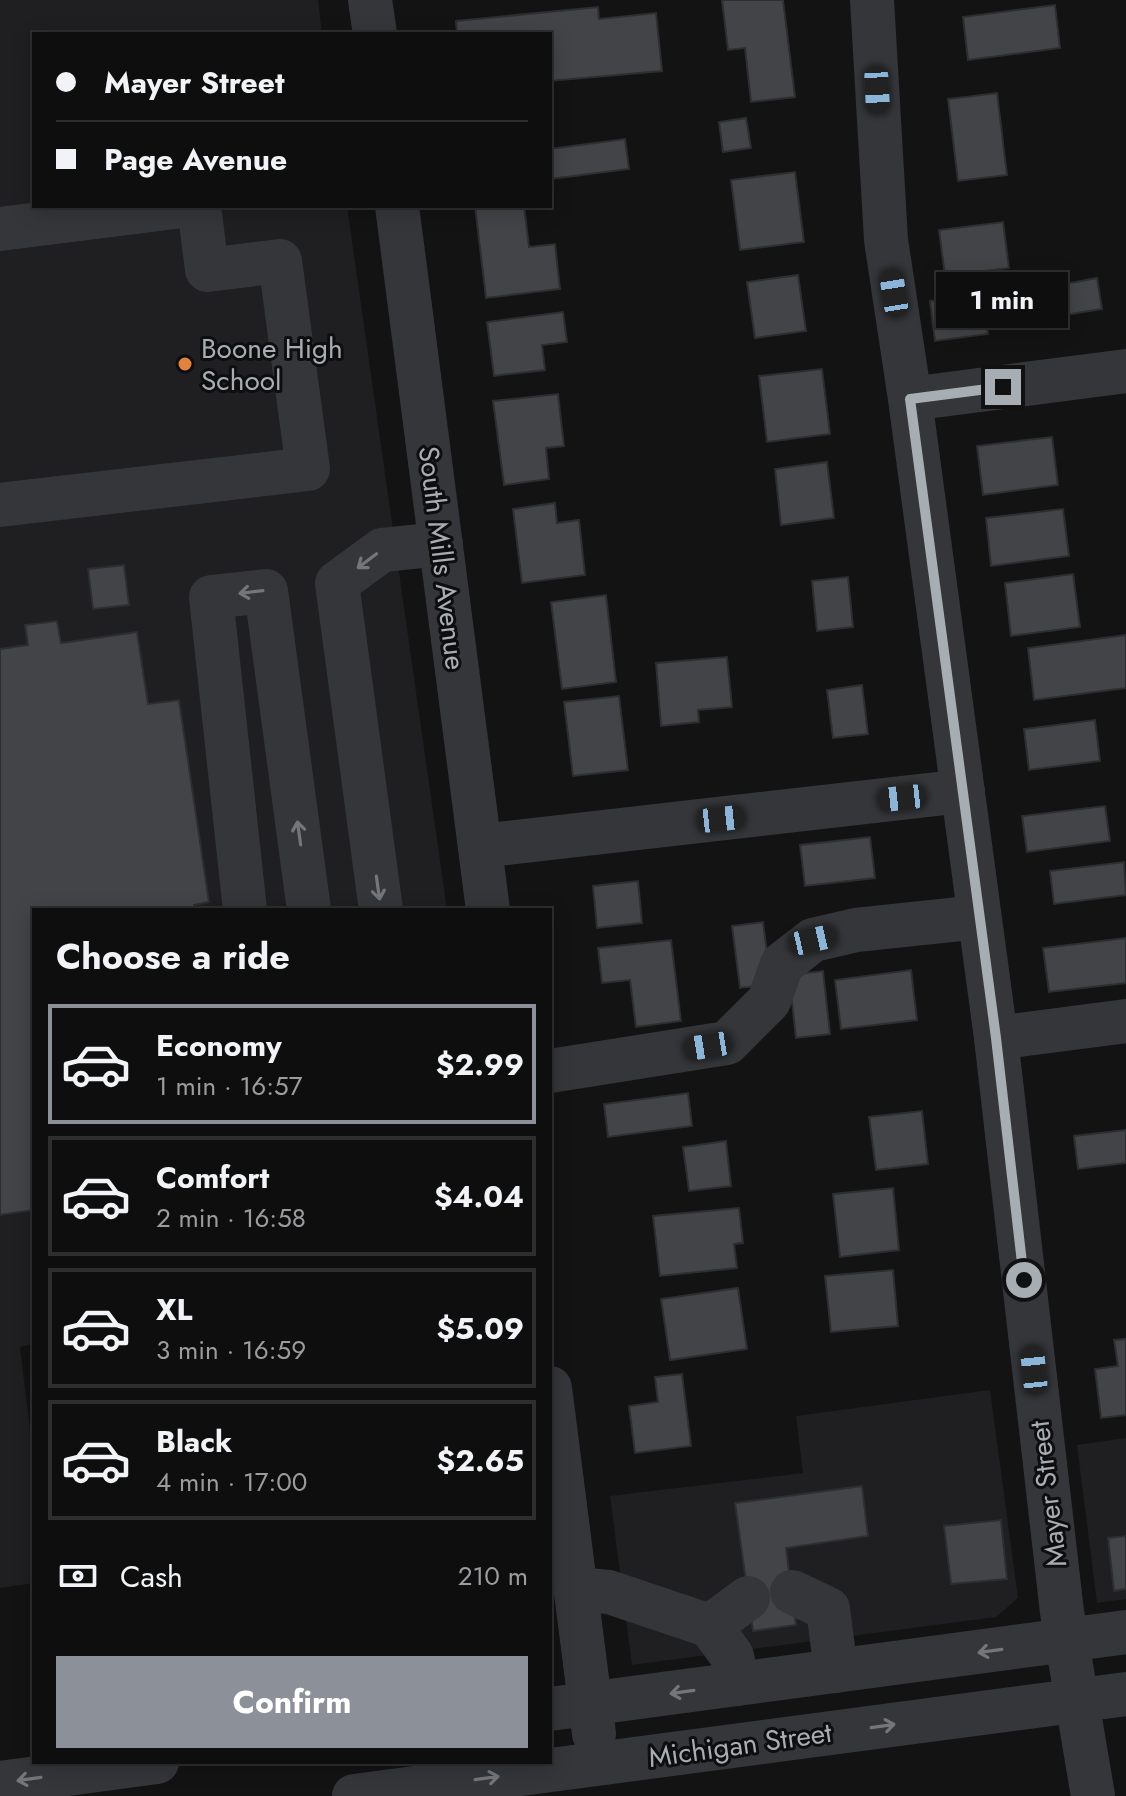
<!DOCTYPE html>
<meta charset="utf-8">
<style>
:root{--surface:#0e0e0f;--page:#1c1c1d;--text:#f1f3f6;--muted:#9b9c9e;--line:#2e2e2f;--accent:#8c9099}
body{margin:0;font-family:Jost,sans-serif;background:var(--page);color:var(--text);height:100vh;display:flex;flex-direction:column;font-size:30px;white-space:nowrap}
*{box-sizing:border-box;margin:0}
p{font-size:26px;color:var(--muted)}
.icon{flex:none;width:44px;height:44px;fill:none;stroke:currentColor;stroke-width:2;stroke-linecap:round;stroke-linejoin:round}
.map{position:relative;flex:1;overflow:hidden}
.details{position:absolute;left:32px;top:908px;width:520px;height:856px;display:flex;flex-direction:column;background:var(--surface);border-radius:0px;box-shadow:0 4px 20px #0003,0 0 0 2px var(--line)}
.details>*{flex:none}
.banner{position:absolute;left:32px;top:32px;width:520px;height:176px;border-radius:0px;box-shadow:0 4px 20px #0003,0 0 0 2px var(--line);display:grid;align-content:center;height:176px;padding:0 24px;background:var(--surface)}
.end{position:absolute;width:36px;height:36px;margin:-18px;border:10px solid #a6adb3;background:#111;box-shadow:0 0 0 4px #111}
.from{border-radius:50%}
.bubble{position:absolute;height:56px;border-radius:0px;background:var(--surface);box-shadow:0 4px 20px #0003,0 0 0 2px var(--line);font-size:26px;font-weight:700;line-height:56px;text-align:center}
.car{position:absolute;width:24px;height:48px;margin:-24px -12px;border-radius:10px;box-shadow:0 0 6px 2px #0007;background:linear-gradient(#222 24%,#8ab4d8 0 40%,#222 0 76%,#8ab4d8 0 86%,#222 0)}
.banner b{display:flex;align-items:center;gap:28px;height:76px;font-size:30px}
.banner b+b{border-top:2px solid var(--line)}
.banner i{width:20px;height:20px;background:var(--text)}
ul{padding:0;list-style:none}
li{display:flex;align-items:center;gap:24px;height:120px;margin:0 16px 12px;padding:0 8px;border:4px solid var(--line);border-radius:0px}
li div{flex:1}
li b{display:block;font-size:30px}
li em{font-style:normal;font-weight:700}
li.current{border-color:var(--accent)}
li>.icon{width:72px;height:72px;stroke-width:1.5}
h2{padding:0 24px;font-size:36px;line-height:96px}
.pay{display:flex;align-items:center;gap:20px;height:88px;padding:0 24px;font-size:30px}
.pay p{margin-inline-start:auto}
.action{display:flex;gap:16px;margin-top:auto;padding:16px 24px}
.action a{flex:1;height:92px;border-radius:0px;background:var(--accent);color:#fff;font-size:32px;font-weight:700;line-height:92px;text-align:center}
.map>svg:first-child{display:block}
.built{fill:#1f1f21}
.building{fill:#424447;stroke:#2d2e30;stroke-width:2}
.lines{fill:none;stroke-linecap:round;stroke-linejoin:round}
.minor{stroke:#343639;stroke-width:44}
.oneway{stroke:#73777c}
.route{stroke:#a6adb3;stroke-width:10}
.poi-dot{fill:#e1833e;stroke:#0e0e0f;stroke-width:3}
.labels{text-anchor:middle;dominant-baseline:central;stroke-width:6;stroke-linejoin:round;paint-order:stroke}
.poi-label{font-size:28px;fill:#a6adb3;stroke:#0e0e0f;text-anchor:start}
.street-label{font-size:28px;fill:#a6adb3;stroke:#0e0e0f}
</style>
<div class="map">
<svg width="1126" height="1796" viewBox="0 0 1126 1796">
<rect width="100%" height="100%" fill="#131314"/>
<g class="built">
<path d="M 0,0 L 318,0 L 322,34 L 34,34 L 34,206 L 347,206 L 447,910 L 34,910 L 34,1344 L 20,1347 L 34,1463 L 34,1583 L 0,1588 Z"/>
<path d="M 990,1390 L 1018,1598 L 996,1617 L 632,1665 L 610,1496 L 803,1473 L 796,1416 Z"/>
<path d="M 1126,1438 L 1126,1599 L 1097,1603 L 1077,1445 Z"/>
</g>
<g class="building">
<path d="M 722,0 L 783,0 L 795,97 L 751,102 L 745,48 L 728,50 Z"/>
<path d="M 1055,5 L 1060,48 L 968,60 L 963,17 Z"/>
<path d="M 598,7 L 599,19 L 656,13 L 662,71 L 550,81 L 550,34 L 457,34 L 456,21 Z"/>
<path d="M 997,93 L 1007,175 L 958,181 L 948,99 Z"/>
<path d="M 746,118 L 751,148 L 723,152 L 719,122 Z"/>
<path d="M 625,139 L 629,169 L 550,179 L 550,149 Z"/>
<path d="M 795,172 L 804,242 L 740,250 L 731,180 Z"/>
<path d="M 475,206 L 524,206 L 529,247 L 555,244 L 560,289 L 486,298 Z"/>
<path d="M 1003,222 L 1009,268 L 945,276 L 939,230 Z"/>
<path d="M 798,275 L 806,331 L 755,338 L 747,282 Z"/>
<path d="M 1097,278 L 1102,309 L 1064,315 L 1059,285 Z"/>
<path d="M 983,295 L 988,334 L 935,341 L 930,301 Z"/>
<path d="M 563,312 L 567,342 L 542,345 L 545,370 L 494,376 L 487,322 Z"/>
<path d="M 822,369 L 830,434 L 767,442 L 759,376 Z"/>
<path d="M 558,394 L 564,446 L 546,448 L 549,479 L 504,485 L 493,401 Z"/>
<path d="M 1052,437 L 1058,485 L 983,495 L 977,446 Z"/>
<path d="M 827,462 L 834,518 L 781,525 L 775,469 Z"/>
<path d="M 555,503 L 557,523 L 579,520 L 585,575 L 522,583 L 513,509 Z"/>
<path d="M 1063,509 L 1069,556 L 991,566 L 986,518 Z"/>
<path d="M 124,565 L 129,605 L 93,609 L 88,569 Z"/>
<path d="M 1073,574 L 1080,627 L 1011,636 L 1005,583 Z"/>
<path d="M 848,577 L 853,627 L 817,631 L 812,581 Z"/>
<path d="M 606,595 L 616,682 L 562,689 L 551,602 Z"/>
<path d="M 57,621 L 61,643 L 137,632 L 148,704 L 179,700 L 209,902 L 194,905 L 194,910 L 34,910 L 34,1210 L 0,1215 L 0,649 L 28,645 L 25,625 Z"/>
<path d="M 1126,635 L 1126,688 L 1034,700 L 1028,648 Z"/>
<path d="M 727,657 L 732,707 L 698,710 L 699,722 L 661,726 L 656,663 Z"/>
<path d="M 862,685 L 868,734 L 833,738 L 827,690 Z"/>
<path d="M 619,696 L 628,770 L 573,776 L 564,702 Z"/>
<path d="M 1095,720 L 1100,761 L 1029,770 L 1024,729 Z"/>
<path d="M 1105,806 L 1110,841 L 1027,852 L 1022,816 Z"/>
<path d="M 870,837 L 875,878 L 805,886 L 800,845 Z"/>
<path d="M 1124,862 L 1126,895 L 1054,904 L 1050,871 Z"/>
<path d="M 638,881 L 642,923 L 597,928 L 593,886 Z"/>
<path d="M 763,922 L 771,984 L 740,988 L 732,926 Z"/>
<path d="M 1126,938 L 1126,983 L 1049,992 L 1043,948 Z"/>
<path d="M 671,940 L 681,1021 L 636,1027 L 630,980 L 602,983 L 598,948 Z"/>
<path d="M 911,970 L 917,1020 L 841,1029 L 835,980 Z"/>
<path d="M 823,971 L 830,1034 L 796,1038 L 789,975 Z"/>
<path d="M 688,1093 L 692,1126 L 608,1137 L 604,1104 Z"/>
<path d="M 922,1111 L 928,1164 L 876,1170 L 869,1117 Z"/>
<path d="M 1126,1130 L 1126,1163 L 1078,1169 L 1074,1136 Z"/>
<path d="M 726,1141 L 731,1186 L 689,1191 L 683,1147 Z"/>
<path d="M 893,1188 L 899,1250 L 840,1257 L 833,1194 Z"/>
<path d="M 739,1208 L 743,1243 L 734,1244 L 737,1268 L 660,1276 L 653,1216 Z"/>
<path d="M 893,1270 L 898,1326 L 831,1332 L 825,1276 Z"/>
<path d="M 738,1288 L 747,1349 L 670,1360 L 661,1299 Z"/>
<path d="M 1126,1339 L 1126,1415 L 1101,1418 L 1095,1369 L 1118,1366 L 1114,1340 Z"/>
<path d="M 682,1374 L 691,1446 L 635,1453 L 629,1406 L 658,1402 L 655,1377 Z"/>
<path d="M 862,1486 L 868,1536 L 786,1548 L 796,1625 L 753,1631 L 735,1503 Z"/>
<path d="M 1001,1520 L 1007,1579 L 951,1584 L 944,1526 Z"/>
<path d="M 1126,1536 L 1126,1589 L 1114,1591 L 1108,1538 Z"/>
</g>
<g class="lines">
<g class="minor">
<path d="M 370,0 L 375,34"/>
<path d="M 872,0 L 886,240 L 910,399 L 996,1038 L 1062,1612 L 1093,1796"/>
<path d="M 397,206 L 488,910"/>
<path d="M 0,229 L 183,206"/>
<path d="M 910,399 L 1126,371"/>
<path d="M 0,505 L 308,469 L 280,261 L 207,270 L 199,206"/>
<path d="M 480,846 L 963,791"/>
<path d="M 245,910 L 211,597 L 266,591 L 309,910"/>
<path d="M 381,910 L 337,583 L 382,550 L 441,544"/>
<path d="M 996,1038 L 1126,1021"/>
<path d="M 550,1071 L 727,1043 L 769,1001 L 782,964 L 813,940 L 856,930 L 979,917"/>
<path d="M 550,1388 L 594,1734"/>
<path d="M 576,1589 L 609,1592 L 710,1626 L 732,1656 L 738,1684"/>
<path d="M 792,1592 L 828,1609 L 836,1671"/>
<path d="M 710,1626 L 748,1598"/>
<path d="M 550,1709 L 1126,1632"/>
<path d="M 0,1783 L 157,1762"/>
<path d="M 354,1796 L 1126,1694"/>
</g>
</g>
<defs><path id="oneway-shaft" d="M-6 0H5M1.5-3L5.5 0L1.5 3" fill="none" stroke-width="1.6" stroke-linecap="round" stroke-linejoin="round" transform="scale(2)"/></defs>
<g class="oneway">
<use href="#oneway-shaft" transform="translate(367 561) rotate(143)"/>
<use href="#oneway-shaft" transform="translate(251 592) rotate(173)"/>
<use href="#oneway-shaft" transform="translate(299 833) rotate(-98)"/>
<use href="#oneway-shaft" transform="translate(378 888) rotate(82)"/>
<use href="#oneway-shaft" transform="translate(990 1651) rotate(172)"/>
<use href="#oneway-shaft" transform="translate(682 1692) rotate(172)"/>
<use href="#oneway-shaft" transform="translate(883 1726) rotate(-8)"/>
<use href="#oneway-shaft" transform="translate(487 1778) rotate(-8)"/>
<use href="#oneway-shaft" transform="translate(29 1779) rotate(172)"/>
</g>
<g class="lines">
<path class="route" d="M 1003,387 L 910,399 L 996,1038 L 1024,1280"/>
</g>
<circle class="poi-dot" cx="185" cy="364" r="8"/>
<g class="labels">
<g class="poi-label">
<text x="201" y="348">Boone High<tspan x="201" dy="32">School</tspan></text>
</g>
<g class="street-label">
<text transform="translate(442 558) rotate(83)">South Mills Avenue</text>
<text transform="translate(1048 1494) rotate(-97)">Mayer Street</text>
<text transform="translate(740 1745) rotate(-8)">Michigan Street</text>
</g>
</g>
</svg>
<i class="end from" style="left:1024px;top:1280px"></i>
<i class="end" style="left:1003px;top:387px"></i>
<div class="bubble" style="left:936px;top:272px;width:132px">1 min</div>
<i class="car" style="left:877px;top:90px;rotate:177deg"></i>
<i class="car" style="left:894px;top:293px;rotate:351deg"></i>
<i class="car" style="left:902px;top:798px;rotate:264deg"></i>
<i class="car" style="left:721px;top:819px;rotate:84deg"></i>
<i class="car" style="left:813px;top:940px;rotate:77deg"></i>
<i class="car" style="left:708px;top:1046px;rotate:261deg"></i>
<i class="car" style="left:1034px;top:1370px;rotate:354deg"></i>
<div class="banner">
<b><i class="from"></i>Mayer Street</b>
<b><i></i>Page Avenue</b>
</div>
<section class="details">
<h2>Choose a ride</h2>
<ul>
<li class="current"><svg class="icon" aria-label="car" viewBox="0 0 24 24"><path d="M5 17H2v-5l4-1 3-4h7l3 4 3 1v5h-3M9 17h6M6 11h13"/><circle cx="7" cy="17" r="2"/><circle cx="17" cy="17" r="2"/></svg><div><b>Economy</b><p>1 min · 16:57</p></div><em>$2.99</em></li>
<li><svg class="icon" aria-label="car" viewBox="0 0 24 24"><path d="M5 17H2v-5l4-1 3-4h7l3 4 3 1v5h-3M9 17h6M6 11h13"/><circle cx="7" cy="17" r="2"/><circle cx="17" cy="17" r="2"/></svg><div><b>Comfort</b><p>2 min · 16:58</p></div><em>$4.04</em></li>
<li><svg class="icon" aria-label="car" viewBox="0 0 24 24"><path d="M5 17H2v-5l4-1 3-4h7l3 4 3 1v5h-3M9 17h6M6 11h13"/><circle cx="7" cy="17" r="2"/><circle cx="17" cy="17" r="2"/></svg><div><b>XL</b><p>3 min · 16:59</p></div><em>$5.09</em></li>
<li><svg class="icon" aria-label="car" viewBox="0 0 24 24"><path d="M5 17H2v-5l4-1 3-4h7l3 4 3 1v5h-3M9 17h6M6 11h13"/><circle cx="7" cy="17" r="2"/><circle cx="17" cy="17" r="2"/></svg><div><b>Black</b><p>4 min · 17:00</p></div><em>$2.65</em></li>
</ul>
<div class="pay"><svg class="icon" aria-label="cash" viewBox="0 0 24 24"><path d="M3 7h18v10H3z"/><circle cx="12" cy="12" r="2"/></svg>Cash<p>210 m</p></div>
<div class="action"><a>Confirm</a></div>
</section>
</div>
